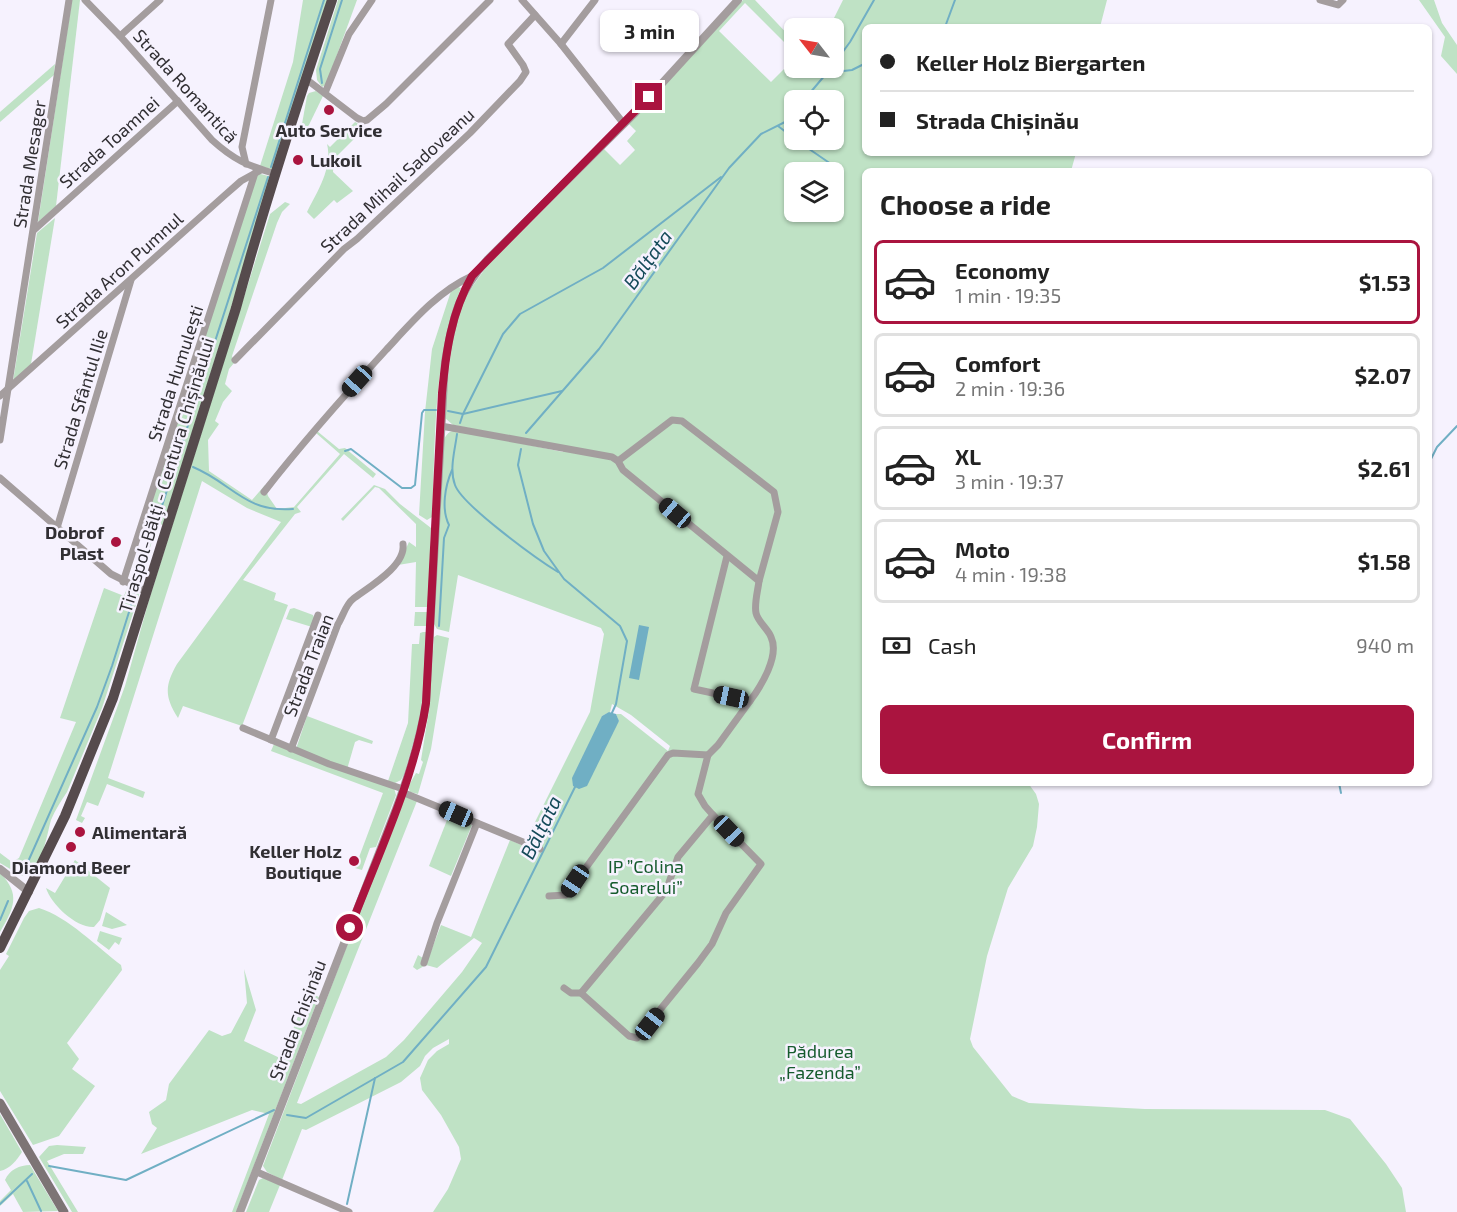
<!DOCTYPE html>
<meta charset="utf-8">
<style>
:root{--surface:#fff;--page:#f6f6f6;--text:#222;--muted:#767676;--line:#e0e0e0;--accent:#aa143f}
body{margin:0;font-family:"Exo 2",sans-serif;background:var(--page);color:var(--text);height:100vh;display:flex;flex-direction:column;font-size:22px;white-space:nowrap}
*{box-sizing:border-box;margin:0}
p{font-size:20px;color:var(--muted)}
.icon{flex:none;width:33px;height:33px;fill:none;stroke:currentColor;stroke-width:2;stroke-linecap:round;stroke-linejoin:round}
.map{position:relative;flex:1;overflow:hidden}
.drawer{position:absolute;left:862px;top:168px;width:570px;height:618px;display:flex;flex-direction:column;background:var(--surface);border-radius:9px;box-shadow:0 2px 4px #0004}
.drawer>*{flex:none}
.hud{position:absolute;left:862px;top:24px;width:570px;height:132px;border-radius:9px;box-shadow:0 2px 4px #0004;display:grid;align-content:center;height:132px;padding:0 18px;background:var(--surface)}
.needle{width:39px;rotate:301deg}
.controls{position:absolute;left:784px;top:18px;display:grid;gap:12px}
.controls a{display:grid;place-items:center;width:60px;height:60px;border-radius:9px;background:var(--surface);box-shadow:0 2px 4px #0004;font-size:30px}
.end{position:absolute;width:27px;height:27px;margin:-14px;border:8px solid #aa143f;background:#fff;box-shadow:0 0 0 3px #fff}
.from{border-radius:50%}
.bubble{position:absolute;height:42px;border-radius:9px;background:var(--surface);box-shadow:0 2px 4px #0004;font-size:20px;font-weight:700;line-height:42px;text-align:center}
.car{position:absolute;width:18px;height:36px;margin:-18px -9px;border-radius:8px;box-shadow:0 0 4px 2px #0007;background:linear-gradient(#222 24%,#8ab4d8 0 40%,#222 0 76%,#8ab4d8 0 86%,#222 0)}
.hud b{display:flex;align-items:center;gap:21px;height:57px;font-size:22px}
.hud b+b{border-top:2px solid var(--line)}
.hud i{width:15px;height:15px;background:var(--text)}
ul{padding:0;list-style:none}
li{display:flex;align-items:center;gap:18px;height:84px;margin:0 12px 9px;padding:0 6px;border:3px solid var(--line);border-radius:9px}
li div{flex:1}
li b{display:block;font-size:22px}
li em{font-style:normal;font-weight:700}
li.selected{border-color:var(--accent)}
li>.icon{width:54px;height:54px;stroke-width:1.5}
h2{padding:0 18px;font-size:27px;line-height:72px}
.pay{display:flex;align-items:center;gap:15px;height:66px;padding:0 18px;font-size:22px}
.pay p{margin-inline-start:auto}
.button{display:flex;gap:12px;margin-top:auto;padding:12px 18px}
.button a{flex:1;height:69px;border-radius:9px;background:var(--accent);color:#fff;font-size:24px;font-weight:700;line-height:69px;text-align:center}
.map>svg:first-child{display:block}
.green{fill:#bfe2c5;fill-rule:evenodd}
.water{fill:#70afc4}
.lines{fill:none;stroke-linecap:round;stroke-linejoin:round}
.stream{stroke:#70afc4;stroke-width:2}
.minor{stroke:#a49d9e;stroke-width:7}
.tertiary{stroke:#a49d9e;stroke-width:8}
.secondary{stroke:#7d7475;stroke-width:9}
.trunk{stroke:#564b4d;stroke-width:10}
.route{stroke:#aa143f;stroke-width:8}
.poi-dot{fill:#aa143f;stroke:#f6f2fe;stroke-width:2}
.labels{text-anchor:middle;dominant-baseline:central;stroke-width:5;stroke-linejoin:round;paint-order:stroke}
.street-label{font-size:18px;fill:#312f33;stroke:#f6f2fe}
.poi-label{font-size:18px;font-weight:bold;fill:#312f33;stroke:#f6f2fe}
.park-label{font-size:18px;fill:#155b2d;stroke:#f6f2fe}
.water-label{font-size:20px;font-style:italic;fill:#144a59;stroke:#f6f2fe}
</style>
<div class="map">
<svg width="1457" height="1212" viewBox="0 0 1457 1212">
<rect width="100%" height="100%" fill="#f6f2fe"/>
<g class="green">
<path d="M 72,0 L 80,0 L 56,206 L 38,222 Z"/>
<path d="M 303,0 L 329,0 L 274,170 L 260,166 L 293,62 Z"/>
<path d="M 338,0 L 357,0 L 326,85 L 322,87 L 317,80 L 316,70 Z"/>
<path d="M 743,0 L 755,0 L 795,42 L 795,53 L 745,3 L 719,31 L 771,82 L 795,58 L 795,68 L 834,68 L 834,28 L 829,28 L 843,0 L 1107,0 L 1100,27 L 866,27 L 866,153 L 1076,153 L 1071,171 L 866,171 L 866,783 L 1028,783 L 1036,794 L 1039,804 L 1037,827 L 1033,846 L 1008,888 L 987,956 L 970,1039 L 973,1047 L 1012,1096 L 1029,1103 L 1145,1109 L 1325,1110 L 1350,1119 L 1386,1164 L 1402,1188 L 1406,1212 L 433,1212 L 448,1189 L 461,1159 L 459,1147 L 441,1115 L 422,1090 L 420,1078 L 428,1060 L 437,1051 L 449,1044 L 449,1039 L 433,1048 L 425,1056 L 420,1066 L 401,1082 L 306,1130 L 302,1129 L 282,1180 L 267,1172 L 263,1166 L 404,796 L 417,801 L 297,1103 L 301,1104 L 386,1057 L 404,1040 L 462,972 L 482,943 L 474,938 L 437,968 L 426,965 L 417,970 L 413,967 L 418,955 L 423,958 L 426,964 L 441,925 L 471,937 L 510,840 L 540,853 L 542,846 L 526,840 L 590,712 L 604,634 L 601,628 L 458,575 L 449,632 L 437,629 L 434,624 L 444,439 C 449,431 451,430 460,431 L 563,452 L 565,446 L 453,425 L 445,418 C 448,381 449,342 462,306 C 468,291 478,279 487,266 L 604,149 L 620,165 L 635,150 L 627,141 L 636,131 L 629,124 ZM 795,100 L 834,100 L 834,140 L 795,140 ZM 795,172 L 834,172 L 834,212 L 795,212 ZM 612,704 L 631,715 L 670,746 L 668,751 L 621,714 L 616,714 L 619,722 L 602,716 L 610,712 Z"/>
<path d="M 1419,0 L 1434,0 L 1442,23 L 1457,45 L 1457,74 L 1441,56 L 1445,37 Z"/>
<path d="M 55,64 L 54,75 L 0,122 L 0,112 Z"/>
<path d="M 316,91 L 323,96 L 307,129 L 302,124 L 307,96 L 309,93 Z"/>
<path d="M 355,122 L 366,127 L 334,159 L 333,172 L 353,191 L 337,203 L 334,200 L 314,219 L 307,212 C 317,192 333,168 327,144 L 330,147 Z"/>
<path d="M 257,173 L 272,177 L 163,525 L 146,520 Z"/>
<path d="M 285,202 L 290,204 L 282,212 L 277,223 L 232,356 L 234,363 L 229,369 L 225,384 L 232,391 L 223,402 L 215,421 L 219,424 L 208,440 L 209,471 L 252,500 L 265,485 L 268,496 L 277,509 L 294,507 L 340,454 L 316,433 L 317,431 L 339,449 L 345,448 L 376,474 L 373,478 L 344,454 L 297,507 L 301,512 L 295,514 L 243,580 L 276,593 L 274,600 L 288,605 L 242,726 L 183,706 L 178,718 C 164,696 165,685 177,664 L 281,522 L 247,508 L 202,481 L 108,778 L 145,792 L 143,798 L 107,784 L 98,806 L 87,802 L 81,816 L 85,818 L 82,823 L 76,820 L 125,686 L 149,600 L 270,214 Z"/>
<path d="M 55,218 L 31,364 L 13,381 L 37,233 Z"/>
<path d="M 458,287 L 461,288 C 432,360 436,441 432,517 L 427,520 L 419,515 L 425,412 L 432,349 L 451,291 Z"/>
<path d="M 374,485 L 385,489 L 400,504 L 431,528 L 428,607 L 415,607 L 416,562 L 398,565 L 409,542 L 416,547 L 416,524 L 379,488 L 375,487 L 343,521 L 341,519 Z"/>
<path d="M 151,531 L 155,532 L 138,585 L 132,580 L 135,572 L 138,573 Z"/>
<path d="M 128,586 L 137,591 L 139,595 L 102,708 L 67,792 C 61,801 55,810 51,820 C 46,838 42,871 22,876 L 0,863 L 0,853 L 12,862 L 19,858 L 76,722 L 60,718 L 104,588 L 124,596 Z"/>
<path d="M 294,608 L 313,615 L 315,620 L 312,627 L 286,619 L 290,609 Z"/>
<path d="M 415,612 L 428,612 L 427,626 L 414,626 Z"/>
<path d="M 423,632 L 426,632 L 422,702 L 418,726 L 404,774 L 401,780 L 395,783 L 388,781 L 408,723 L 412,644 L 419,644 L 420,633 Z"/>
<path d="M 437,635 L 449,638 L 431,749 L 418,794 L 410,792 L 408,787 L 416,773 L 419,774 L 423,762 L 421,760 L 429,710 L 434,637 Z"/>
<path d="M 307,716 L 373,741 L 372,744 L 359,740 L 355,742 L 348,766 L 349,769 L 296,749 Z"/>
<path d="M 274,744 L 394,788 L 396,795 L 376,847 L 370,848 L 362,870 L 355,868 L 383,793 L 271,751 Z"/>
<path d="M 449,815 L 472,825 L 451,876 L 429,866 Z"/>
<path d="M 75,860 L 110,888 L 100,920 L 94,927 C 76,928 51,904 46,888 L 55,893 Z"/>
<path d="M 0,873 C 21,894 14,908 0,932 Z"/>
<path d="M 39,908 C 68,917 97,947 121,965 L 122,970 L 67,1043 L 79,1059 L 72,1069 L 95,1086 L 59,1136 L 33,1145 L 0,1091 L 0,970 L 9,956 L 6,954 L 24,918 L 29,911 Z"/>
<path d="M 106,912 L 127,925 L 112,929 L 102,926 Z"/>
<path d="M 100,931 L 122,938 L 119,945 L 115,942 L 109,950 L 97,941 Z"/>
<path d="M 244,969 L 256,1010 L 244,1041 L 282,1059 L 307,992 L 319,997 L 236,1212 L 232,1212 L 269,1114 L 252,1110 L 141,1154 L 157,1128 L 152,1124 L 149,1112 L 166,1100 L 169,1084 L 209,1030 L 222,1036 L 231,1033 L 247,1003 Z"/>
<path d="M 0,1114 L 22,1152 C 17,1160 10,1169 0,1171 Z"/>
<path d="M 57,1145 L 86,1147 L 83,1154 L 64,1154 L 47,1161 L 78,1212 L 72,1212 L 39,1157 L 49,1146 Z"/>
<path d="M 30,1165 L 58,1211 L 23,1212 L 13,1194 L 0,1206 L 0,1201 L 11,1190 L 5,1180 C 9,1170 20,1165 30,1165 Z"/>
<path d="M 263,1178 L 280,1185 L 269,1212 L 246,1212 L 259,1180 Z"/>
</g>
<g class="water">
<path d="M 639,625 L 649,627 L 639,680 L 629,678 Z"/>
<path d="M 609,712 L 616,714 L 619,721 L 587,786 L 579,789 L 573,786 L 572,778 L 602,716 Z"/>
</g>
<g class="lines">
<g class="stream">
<path d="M 945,27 L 955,0"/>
<path d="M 834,64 L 850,42 L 874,0"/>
<path d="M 827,73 L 852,70 L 866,63"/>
<path d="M 322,83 L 320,69 L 342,0"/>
<path d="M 804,100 L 831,68"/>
<path d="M 778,126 L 795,139"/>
<path d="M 796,140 L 831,164 L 833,172"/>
<path d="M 271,167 L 324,0"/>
<path d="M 834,175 L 836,184"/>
<path d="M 448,411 L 463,414 L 562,391"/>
<path d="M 460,423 L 463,414 L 503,334 L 520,314 L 603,268 L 721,177"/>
<path d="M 526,433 L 599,349 L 729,168 L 761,134 L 785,122 L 795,110"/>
<path d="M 457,434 C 455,450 449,469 455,485 C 462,505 537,559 558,572"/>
<path d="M 521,449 L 518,465 L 533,524 L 544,551 L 564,579 L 620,626 L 627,641 L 616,704 L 611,715"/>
<path d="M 345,451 L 351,449 L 402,488 L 411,488 L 415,485 L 422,413 L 424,410 L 436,410"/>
<path d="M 1430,461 L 1437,447 L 1457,426"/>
<path d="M 193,467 C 232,483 245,513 293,509"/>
<path d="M 160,512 L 268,177"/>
<path d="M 439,626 L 444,538 L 449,525 C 441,509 445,486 452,470"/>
<path d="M 1339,783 L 1341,793"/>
<path d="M 23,870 L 27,864 L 97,707 L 112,666 L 135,593"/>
<path d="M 0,920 L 8,901"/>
<path d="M 287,1115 L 306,1118 L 403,1062 L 486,967 L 576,785"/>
<path d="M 49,1166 L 126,1180 L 274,1110"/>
<path d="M 27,1181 L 41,1211"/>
<path d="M 0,1204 L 32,1174"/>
<path d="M 347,1204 L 375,1078"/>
</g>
<g class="minor">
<path d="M 85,0 L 120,36 L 212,140 C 234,160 248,166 276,174"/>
<path d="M 522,0 L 561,44 L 624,124"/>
<path d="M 1320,0 L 1338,5 L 1343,0"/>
<path d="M 120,36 L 160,0"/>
<path d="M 561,44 L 595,0"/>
<path d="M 306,79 L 357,118 L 363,121 L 367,120 L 386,104 L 490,0"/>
<path d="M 325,93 L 349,34 L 372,0"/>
<path d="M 246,164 L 242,147 L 271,0"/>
<path d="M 34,230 L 178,101"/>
<path d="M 235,360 L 344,249 L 357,239 L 470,133 L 520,81 L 526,72 L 523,65 L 508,44 L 535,15"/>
<path d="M 0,396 L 225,195 L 241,181 L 261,170"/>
<path d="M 441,426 L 612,457 L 618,461 L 623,470 L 759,581 C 758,590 754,604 756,613 C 758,622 768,629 771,637 C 780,656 761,686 750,701"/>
<path d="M 0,440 L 69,0"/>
<path d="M 618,461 L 672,420 L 682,421 L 774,492 L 778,512 L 759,581"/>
<path d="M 0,478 L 111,574 L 147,592"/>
<path d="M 264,492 C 303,442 343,397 386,350 C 411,323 438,291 472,276"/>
<path d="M 57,528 L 131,280"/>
<path d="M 123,582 L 255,173"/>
<path d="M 243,728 L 329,764 L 403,789"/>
<path d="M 271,740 L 318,615"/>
<path d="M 291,749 L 338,624 C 343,616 346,604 353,599 C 369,587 406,566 403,544"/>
<path d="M 402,792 L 540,849"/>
<path d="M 549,896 L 566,895 L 668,755 L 673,753 L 708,755"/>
<path d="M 424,963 L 437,923 L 477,823"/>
<path d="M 564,988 L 571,993 L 581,993 L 666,891 L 678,857 L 713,815 L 705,806 L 698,794 L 708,755 L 718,745 L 750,701 L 694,689 L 727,556"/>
<path d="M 581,993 L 629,1036 L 637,1038 L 698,963 L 712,944 L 726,913 L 761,864 L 713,815"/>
<path d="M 257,1172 L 349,1212"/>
</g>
<g class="tertiary">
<path d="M 0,869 L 29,892"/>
<path d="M 240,1212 L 396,809 C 409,774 420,740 426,703 L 445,362 C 453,318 457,293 488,259 L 634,114 L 738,0"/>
</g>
<path class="secondary" d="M 0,1103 L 64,1212"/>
<path class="trunk" d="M 0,948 L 65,816 L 113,698 L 236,308 C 264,205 298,102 332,0"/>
</g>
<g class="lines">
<path class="route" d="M 350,928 C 377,857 415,778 426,703 L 442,393 C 446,352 451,313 472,276 L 649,97"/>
</g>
<g class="poi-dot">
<circle cx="329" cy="110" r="6"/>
<circle cx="298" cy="160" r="6"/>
<circle cx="116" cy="542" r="6"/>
<circle cx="80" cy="832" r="6"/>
<circle cx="71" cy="847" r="6"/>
<circle cx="354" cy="861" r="6"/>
</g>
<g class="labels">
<g class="street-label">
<text transform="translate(186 86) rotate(48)">Strada Romantică</text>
<text transform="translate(109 142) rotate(-42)">Strada Toamnei</text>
<text transform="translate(29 164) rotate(-81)">Strada Mesager</text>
<text transform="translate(397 180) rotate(-43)">Strada Mihail Sadoveanu</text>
<text transform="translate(119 270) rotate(-42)">Strada Aron Pumnul</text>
<text transform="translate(175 373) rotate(-72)">Strada Humulești</text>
<text transform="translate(80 399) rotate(-73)">Strada Sfântul Ilie</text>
<text transform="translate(166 475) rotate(-73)">Tiraspol-Bălţi - Centura Chișinăului</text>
<text transform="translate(308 665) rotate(-69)">Strada Traian</text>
<text transform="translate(297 1020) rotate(-69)">Strada Chișinău</text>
</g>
<g class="poi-label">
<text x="329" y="130">Auto Service</text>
<text x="310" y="160" text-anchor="start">Lukoil</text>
<text x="104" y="532" text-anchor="end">Dobrof<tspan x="104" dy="21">Plast</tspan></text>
<text x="92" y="832" text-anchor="start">Alimentară</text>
<text x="342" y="851" text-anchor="end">Keller Holz<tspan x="342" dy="21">Boutique</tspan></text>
<text x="71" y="867">Diamond Beer</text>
</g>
<g class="park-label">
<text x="646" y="866">IP ”Colina<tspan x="646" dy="21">Soarelui”</tspan></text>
<text x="820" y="1051">Pădurea<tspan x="820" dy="21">„Fazenda”</tspan></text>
</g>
<g class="water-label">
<text transform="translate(647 259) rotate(-54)">Bălţata</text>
<text transform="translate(540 827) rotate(-64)">Bălţata</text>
</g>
</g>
</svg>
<div class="controls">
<a><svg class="needle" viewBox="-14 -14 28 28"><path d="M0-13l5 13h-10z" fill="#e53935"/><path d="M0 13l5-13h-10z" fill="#767676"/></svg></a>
<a><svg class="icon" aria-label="locate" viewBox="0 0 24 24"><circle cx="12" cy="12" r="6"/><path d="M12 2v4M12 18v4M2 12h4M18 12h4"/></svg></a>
<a><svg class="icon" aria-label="layers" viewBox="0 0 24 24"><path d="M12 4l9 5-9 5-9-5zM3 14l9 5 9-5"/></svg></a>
</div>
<i class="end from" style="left:350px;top:928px"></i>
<i class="end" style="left:649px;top:97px"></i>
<div class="bubble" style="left:600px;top:10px;width:99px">3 min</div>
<i class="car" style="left:357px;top:381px;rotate:222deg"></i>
<i class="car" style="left:675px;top:513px;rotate:310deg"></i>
<i class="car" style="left:731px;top:697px;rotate:282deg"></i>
<i class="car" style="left:456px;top:814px;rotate:294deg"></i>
<i class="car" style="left:729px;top:831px;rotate:136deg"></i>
<i class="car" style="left:575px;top:881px;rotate:214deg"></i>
<i class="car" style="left:650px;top:1024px;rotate:38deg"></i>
<div class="hud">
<b><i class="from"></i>Keller Holz Biergarten</b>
<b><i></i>Strada Chișinău</b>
</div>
<section class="drawer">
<h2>Choose a ride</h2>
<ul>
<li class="selected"><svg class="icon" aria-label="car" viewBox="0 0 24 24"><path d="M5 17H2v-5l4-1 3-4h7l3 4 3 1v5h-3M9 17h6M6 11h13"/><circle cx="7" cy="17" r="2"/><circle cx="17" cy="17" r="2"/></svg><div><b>Economy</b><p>1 min · 19:35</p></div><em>$1.53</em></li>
<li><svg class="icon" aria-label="car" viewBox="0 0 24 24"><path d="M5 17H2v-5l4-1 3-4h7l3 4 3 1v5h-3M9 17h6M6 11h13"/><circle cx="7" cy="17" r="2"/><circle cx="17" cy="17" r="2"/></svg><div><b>Comfort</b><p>2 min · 19:36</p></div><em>$2.07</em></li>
<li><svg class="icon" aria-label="car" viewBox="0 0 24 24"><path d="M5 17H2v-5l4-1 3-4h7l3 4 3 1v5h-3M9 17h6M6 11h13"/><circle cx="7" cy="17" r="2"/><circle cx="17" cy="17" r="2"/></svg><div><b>XL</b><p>3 min · 19:37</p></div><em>$2.61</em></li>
<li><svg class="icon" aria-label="car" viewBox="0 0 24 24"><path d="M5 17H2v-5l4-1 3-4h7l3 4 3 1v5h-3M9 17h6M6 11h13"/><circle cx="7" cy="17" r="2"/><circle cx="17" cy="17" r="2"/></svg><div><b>Moto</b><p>4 min · 19:38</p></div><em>$1.58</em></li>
</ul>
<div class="pay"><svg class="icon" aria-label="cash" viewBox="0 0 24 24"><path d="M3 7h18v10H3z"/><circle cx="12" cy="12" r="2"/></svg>Cash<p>940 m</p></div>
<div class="button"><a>Confirm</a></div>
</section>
</div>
